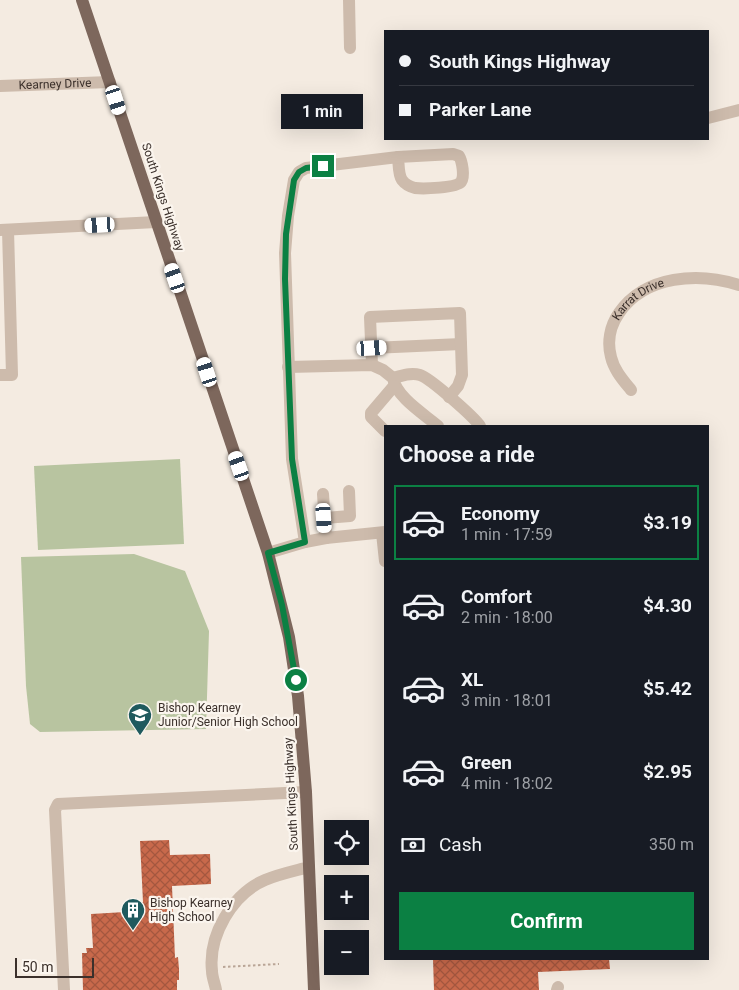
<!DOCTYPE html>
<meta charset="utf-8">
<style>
:root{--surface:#171b24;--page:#242831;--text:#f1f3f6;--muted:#9ea1a6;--line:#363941;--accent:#0b8043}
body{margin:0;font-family:Roboto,sans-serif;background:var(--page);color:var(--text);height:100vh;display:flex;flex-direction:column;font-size:19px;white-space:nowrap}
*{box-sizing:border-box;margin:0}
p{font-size:16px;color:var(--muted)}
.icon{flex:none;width:28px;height:28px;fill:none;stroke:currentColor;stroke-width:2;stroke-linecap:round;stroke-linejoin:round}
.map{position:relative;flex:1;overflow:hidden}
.details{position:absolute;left:384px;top:425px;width:325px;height:535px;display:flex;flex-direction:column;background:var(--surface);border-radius:0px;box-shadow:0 5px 20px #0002}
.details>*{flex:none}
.guide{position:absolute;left:384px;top:30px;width:325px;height:110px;border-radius:0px;box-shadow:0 5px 20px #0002;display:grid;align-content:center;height:110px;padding:0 15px;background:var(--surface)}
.fabs{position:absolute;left:324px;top:820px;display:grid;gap:10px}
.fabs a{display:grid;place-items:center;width:45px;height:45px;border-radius:0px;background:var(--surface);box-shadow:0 5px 20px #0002;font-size:25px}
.scale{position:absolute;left:15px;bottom:12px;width:79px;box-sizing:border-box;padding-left:5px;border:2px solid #3b302b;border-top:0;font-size:14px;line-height:18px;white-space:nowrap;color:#3b302b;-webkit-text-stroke:4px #fbf5ee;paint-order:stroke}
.end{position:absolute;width:22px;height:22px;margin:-11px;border:6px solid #0b8043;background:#fff;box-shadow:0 0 0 2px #fff}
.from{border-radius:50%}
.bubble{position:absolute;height:35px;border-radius:0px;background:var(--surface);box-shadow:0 5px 20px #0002;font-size:16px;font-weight:700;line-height:35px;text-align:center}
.car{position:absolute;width:15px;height:30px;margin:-15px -8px;border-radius:6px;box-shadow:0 0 4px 1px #0007;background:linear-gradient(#fff 24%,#345 0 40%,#fff 0 76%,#345 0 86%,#fff 0)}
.guide b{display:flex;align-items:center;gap:18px;height:48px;font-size:19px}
.guide b+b{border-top:1px solid var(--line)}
.guide i{width:12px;height:12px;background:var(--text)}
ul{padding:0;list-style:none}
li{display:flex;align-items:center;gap:15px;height:75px;margin:0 10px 8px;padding:0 5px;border:2px solid transparent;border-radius:0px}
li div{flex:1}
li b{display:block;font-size:19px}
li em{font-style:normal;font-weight:700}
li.active{border-color:var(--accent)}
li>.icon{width:45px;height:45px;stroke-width:1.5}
h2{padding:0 15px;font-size:22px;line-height:60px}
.pay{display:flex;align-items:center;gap:12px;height:55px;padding:0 15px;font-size:19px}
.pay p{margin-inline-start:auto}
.button{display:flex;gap:10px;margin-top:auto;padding:10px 15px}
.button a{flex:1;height:58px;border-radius:0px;background:var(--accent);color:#fff;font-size:20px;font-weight:700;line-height:58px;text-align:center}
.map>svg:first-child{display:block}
.pitch{fill:#b8c4a0}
.building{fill:url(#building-cross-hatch)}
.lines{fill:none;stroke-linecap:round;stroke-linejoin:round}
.path{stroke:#b9a596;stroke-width:2;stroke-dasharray:2.5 2.5;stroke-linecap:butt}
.minor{stroke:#cdbbac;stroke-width:12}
.major{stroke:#7d675c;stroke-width:12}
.route{stroke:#0b8043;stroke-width:6}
.labels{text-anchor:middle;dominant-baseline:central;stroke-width:4.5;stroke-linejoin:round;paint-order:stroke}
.street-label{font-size:12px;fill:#3b302b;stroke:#fbf5ee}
.poi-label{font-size:12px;fill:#3b302b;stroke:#fbf5ee;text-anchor:start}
</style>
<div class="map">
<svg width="739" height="990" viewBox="0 0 739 990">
<defs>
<pattern id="building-cross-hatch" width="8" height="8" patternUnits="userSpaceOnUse" patternTransform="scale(1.25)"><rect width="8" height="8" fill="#c8694b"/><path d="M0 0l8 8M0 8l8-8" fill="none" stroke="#a4573f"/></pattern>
</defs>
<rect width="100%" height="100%" fill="#f4ebe1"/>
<g class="pitch">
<path d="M 180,459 L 184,544 L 38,550 L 34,466 Z"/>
<path d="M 134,554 L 185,571 L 209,631 L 206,729 L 40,732 L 30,724 L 26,686 L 21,557 Z"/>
</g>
<g class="building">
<path d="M 169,840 L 170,855 L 210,854 L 211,884 L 172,886 L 175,958 L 178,957 L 179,969 L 179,980 L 177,980 L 177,990 L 83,990 L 82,953 L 87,953 L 86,948 L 93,948 L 91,914 L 142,911 L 141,902 L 143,902 L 140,841 Z"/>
<path d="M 433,959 L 609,959 L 610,969 L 538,972 L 539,990 L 434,990 Z"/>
</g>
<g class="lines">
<path class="path" d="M 223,967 L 279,964"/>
<g class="minor">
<path d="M 349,0 L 350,48"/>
<path id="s1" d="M 0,86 L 110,82"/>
<path d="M 708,118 L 739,110"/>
<path d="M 453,154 L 459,156 C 462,161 465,176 461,182 C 456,188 423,189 415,188 C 411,187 405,184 402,180 C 398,174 399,165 398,157 Z"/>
<path d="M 0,230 L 156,222"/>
<path d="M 372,348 L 461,344"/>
<path d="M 372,365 L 370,317 L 460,313 L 462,375 L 458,386 L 449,397"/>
<path d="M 288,367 L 372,365 L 383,370 L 393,378 C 396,397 424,414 438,426"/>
<path d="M 0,375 L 12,375 L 8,230"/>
<path d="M 393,378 C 402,376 410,372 420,375 C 430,378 474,417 480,426"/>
<path id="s2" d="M 631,390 C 623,380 614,370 611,357 C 607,342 610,326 619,313 C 645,275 699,272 739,285"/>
<path d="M 385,431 L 371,417 L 371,413 L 394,386"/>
<path d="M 323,494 L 326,538"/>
<path d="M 325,518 L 350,516 L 349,491"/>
<path d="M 382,533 L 385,561"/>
<path d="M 305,542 L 292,459 L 285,253 L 288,216 L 294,180 L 299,172 L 306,168 L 398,157"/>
<path d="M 268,553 L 305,542 L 326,538 L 385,532"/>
<path d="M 64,990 L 55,810 L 58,804 L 306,792"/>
<path d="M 216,990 C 215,984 212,977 212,971 C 208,936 232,894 265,880 C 279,874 294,871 309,867"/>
<path d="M 557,990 L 558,987"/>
</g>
<path class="major" d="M 82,0 L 268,553 L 289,637 L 298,696 L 306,792 L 314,990"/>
</g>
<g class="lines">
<path class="route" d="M 296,680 L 282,605 L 268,553 L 305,542 L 292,459 L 285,279 L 286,234 L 294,180 L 299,172 L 306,168 L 323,166"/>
</g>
<defs>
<g id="school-pin" transform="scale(1.25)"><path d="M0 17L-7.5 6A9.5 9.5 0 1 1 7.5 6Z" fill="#1f5a5e" stroke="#fbf5ee"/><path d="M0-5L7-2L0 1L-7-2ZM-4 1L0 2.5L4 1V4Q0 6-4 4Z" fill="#fff"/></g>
<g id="building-pin" transform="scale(1.25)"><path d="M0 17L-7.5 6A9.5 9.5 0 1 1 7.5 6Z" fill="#1f5a5e" stroke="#fbf5ee"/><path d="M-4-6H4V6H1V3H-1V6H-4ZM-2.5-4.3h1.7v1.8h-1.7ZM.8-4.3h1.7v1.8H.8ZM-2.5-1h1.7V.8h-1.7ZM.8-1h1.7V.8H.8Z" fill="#fff"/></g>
</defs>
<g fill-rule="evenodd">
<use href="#school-pin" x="140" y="715"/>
<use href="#building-pin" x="133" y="910"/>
</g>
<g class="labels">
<g class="street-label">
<text stroke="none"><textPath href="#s1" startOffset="55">Kearney Drive</textPath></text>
<text transform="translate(163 197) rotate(72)">South Kings Highway</text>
<text stroke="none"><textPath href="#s2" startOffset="109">Karrat Drive</textPath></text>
<text transform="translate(291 794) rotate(-93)">South Kings Highway</text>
</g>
<g class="poi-label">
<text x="158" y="708">Bishop Kearney<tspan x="158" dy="14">Junior/Senior High School</tspan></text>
<text x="150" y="903">Bishop Kearney<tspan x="150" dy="14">High School</tspan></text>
</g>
</g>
</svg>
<div class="fabs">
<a><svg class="icon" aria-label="locate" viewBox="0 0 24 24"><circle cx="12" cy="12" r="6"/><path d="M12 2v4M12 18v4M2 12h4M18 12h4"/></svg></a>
<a>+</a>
<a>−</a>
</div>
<div class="scale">50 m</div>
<i class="end from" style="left:296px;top:680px"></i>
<i class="end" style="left:323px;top:166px"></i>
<div class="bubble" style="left:281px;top:94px;width:82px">1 min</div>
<i class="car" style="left:116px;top:100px;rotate:162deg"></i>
<i class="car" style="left:100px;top:225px;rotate:267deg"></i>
<i class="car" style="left:175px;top:278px;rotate:341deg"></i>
<i class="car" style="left:372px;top:348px;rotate:87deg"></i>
<i class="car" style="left:207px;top:372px;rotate:342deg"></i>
<i class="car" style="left:239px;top:466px;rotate:341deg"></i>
<i class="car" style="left:324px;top:518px;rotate:176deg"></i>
<div class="guide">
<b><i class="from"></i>South Kings Highway</b>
<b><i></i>Parker Lane</b>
</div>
<section class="details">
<h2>Choose a ride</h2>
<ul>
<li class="active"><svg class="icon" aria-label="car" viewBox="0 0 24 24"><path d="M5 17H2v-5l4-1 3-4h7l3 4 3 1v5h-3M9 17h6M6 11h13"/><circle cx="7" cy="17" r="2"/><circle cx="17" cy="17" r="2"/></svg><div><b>Economy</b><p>1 min · 17:59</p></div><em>$3.19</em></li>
<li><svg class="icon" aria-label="car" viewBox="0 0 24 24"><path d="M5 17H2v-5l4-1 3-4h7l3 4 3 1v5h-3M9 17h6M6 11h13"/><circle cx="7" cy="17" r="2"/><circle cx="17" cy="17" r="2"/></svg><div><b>Comfort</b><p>2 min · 18:00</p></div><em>$4.30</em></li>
<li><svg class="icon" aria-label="car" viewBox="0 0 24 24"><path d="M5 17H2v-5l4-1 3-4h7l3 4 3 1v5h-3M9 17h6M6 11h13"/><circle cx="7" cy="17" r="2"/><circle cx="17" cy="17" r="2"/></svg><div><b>XL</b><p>3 min · 18:01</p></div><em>$5.42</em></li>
<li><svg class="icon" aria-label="car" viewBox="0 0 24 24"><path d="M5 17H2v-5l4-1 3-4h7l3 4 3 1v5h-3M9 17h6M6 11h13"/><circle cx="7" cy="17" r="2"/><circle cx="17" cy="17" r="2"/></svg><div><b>Green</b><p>4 min · 18:02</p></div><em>$2.95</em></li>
</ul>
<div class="pay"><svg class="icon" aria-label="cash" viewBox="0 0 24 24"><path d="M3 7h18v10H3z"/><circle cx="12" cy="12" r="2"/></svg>Cash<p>350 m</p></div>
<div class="button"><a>Confirm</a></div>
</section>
</div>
